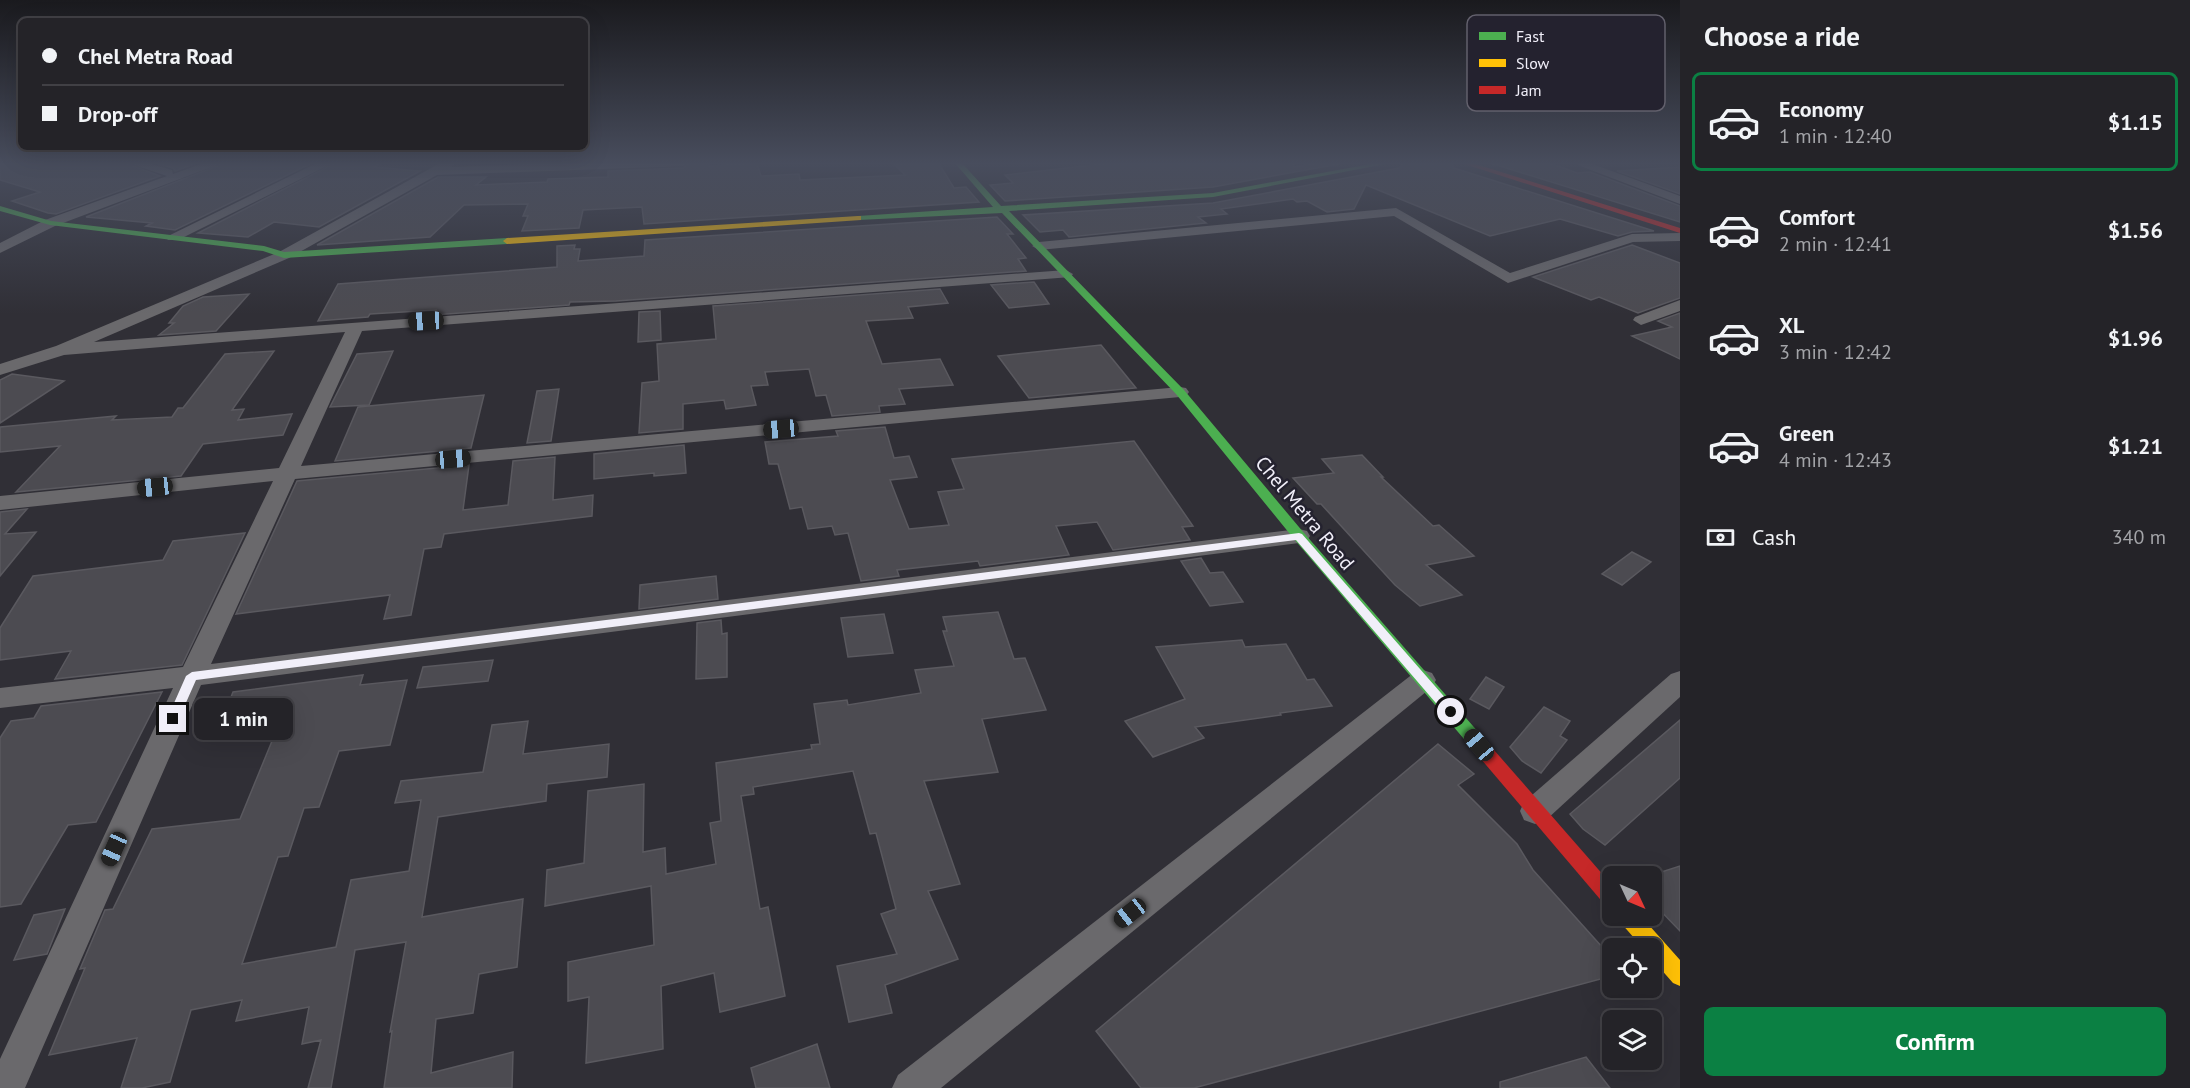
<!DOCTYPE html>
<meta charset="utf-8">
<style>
:root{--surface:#242328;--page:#302f34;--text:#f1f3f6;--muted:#a3a4a8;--line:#414045;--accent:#0b8043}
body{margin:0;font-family:"PT Sans",sans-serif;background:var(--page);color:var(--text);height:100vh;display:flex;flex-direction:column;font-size:22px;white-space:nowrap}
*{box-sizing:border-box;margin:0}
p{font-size:20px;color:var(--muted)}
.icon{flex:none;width:33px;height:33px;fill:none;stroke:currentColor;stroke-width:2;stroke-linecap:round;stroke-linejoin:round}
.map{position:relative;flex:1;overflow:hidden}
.details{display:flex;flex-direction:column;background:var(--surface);width:510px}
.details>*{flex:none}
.top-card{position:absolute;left:18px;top:18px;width:570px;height:132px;border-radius:9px;box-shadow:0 6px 24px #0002,0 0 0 2px var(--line);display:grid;align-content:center;height:132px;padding:0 24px;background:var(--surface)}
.needle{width:39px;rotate:134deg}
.buttons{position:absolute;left:1602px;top:866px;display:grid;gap:12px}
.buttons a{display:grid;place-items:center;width:60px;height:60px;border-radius:9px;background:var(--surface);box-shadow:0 6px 24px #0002,0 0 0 2px var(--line);font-size:30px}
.end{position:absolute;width:27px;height:27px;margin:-14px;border:8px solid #f1eff9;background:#111;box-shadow:0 0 0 3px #111}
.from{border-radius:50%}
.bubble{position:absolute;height:42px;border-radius:9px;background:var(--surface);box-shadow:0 6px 24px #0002,0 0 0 2px var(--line);font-size:20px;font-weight:700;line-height:42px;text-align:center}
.car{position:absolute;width:18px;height:36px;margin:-18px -9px;border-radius:8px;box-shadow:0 0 4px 2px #0007;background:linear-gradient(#222 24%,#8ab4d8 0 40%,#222 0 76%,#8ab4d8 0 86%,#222 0)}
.top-card b{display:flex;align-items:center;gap:21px;height:57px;font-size:22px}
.top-card b+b{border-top:2px solid var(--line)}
.top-card i{width:15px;height:15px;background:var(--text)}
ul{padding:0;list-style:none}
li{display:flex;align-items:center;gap:18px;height:99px;margin:0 12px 9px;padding:0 12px;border:3px solid transparent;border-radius:9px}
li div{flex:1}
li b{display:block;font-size:22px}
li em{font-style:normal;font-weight:700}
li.current{border-color:var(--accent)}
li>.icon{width:54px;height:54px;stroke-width:1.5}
h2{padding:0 24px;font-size:27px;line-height:72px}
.pay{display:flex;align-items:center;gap:15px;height:66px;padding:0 24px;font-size:22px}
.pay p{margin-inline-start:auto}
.action{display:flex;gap:12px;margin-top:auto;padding:12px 24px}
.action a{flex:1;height:69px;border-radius:9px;background:var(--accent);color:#fff;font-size:24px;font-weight:700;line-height:69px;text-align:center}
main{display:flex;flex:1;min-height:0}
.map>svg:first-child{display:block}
.building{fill:#4c4b51;stroke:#5a595f;stroke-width:1.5}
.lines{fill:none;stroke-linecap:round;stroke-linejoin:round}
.street{fill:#6a696c;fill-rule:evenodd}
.fast{fill:#4caf50;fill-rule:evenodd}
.slow{fill:#ffc107;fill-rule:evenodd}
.jam{fill:#c62828;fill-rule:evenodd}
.route{fill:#f1eff9}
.labels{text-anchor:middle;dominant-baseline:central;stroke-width:5;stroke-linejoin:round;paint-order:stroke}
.street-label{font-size:20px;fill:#f1eff9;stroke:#24222f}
.key{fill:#24222f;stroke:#62606c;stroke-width:1.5}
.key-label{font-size:16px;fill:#f1eff9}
</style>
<main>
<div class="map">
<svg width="1680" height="1088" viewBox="0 0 1680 1088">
<rect width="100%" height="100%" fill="#302f36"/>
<g class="building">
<path d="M 0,162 L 123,162 L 160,176 L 56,214 L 48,213 L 12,201 L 40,192 L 0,180 Z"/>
<path d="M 153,162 L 200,162 L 175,171 L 173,168 Z"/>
<path d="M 227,162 L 314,162 L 175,230 L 146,226 L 152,223 L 86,217 Z"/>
<path d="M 337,162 L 385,162 L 374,167 L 420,171 L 319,227 L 274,222 L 248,237 L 198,233 Z"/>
<path d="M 691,162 L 709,162 L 709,166 L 757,163 L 761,176 L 799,174 L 800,180 L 905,175 L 894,164 L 938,162 L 954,188 L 966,187 L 979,202 L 644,224 L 642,207 L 583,210 L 579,228 L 522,231 L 528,216 L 523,216 L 528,204 L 464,205 L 430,237 L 317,245 L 438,177 L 486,177 L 476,185 L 547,182 L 548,179 L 608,177 L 608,171 L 683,168 Z"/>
<path d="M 1119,162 L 1294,162 L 1294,167 L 1324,162 L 1339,164 L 1213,187 L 1005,201 L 990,185 L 1013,183 L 1005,175 Z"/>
<path d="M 1404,162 L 1450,162 L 1454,168 L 1654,231 L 1632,232 L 1618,236 L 1560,219 L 1490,236 L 1366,185 L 1354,209 L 1327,212 L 1307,201 L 1297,202 L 1293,199 L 1221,209 L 1227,214 L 1198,217 L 1206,223 L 1069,237 L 1063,230 L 1040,232 L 1023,215 L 1213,203 L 1399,168 Z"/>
<path d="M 1487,162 L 1547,162 L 1577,173 L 1590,172 L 1680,206 L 1680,222 Z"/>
<path d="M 1680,167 L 1680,194 L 1617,171 Z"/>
<path d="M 997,217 L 1013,234 L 1007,234 L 1026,258 L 1018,259 L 1026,271 L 616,301 L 570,302 L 569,305 L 434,315 L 436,310 L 370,314 L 368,317 L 318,321 L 338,284 L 557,267 L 557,246 L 575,245 L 574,249 L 580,249 L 578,261 L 644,256 L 645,240 Z"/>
<path d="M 1632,245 L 1680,263 L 1680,298 L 1638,313 L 1599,297 L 1591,300 L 1533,277 Z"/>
<path d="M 1034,282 L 1049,304 L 1009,308 L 991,285 Z"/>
<path d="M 940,289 L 948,303 L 908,307 L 913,318 L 866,321 L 882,364 L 940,359 L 953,385 L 899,389 L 905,404 L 879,406 L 880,412 L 832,416 L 826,395 L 816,396 L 809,369 L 765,372 L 768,385 L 751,386 L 756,405 L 726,409 L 724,400 L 683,404 L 683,429 L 639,433 L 642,383 L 659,381 L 657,344 L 716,339 L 713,306 Z"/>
<path d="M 249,294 L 216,331 L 159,335 L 174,323 L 169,323 L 183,306 L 203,297 Z"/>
<path d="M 660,311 L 661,340 L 638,342 L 639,312 Z"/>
<path d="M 1680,313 L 1680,359 L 1632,336 L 1672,327 L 1658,321 Z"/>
<path d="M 1101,345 L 1136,388 L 1029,398 L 998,356 Z"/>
<path d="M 274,351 L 232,410 L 244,409 L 238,420 L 292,414 L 283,435 L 203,444 L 181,476 L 16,492 L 60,446 L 0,452 L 0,427 L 116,416 L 112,420 L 172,417 L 178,408 L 183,408 L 225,354 Z"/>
<path d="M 393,351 L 369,405 L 330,407 L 357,354 Z"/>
<path d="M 12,374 L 64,381 L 0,423 L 0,380 Z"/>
<path d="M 559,389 L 551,441 L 527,443 L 537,391 Z"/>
<path d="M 484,395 L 471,448 L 335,461 L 358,407 Z"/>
<path d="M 885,427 L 894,458 L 909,456 L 917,477 L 890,480 L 909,529 L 949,525 L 938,492 L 964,489 L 952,459 L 1134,441 L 1193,526 L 1182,527 L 1190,540 L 1113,550 L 1097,522 L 1056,526 L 1069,555 L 980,566 L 978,561 L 897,570 L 899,576 L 861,581 L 848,533 L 835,535 L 832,526 L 808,529 L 802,507 L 790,509 L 778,464 L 769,464 L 765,442 L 838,436 L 836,431 Z"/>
<path d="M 684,445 L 686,473 L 654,476 L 654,473 L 594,479 L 594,454 Z"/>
<path d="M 1362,455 L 1383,477 L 1381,477 L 1433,526 L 1439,525 L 1474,556 L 1426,565 L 1462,595 L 1420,606 L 1395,585 L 1321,504 L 1317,504 L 1293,478 L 1334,473 L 1322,459 Z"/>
<path d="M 555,457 L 553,500 L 593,495 L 592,516 L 444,534 L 441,547 L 424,549 L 411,615 L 384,619 L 390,595 L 236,614 L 297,481 L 469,465 L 463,510 L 508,505 L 513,461 Z"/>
<path d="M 27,509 L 5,534 L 36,532 L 0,576 L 0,512 Z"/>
<path d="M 245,533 L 182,665 L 55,679 L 71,651 L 0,660 L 0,628 L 33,576 L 163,560 L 173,541 Z"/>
<path d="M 1632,552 L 1651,562 L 1622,585 L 1602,574 Z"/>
<path d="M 1201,558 L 1210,573 L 1223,572 L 1243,602 L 1210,606 L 1181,561 Z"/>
<path d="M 716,576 L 718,599 L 639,609 L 640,585 Z"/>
<path d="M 998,612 L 1014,659 L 1025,658 L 1046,710 L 982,719 L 998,772 L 924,781 L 960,884 L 928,891 L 958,959 L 885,985 L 892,1013 L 849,1022 L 837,966 L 897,954 L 881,914 L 896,909 L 876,833 L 870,834 L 853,771 L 753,787 L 754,794 L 741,796 L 760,909 L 768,907 L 785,996 L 720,1012 L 714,973 L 661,986 L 663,1049 L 586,1063 L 589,997 L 568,1001 L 568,962 L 654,945 L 651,886 L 545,906 L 547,870 L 584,863 L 588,791 L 644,784 L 643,852 L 665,848 L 666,874 L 716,864 L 710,823 L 721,821 L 716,763 L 812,749 L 811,745 L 820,744 L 814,704 L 847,700 L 848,705 L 921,693 L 915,670 L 954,666 L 943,631 L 947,631 L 943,617 Z"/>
<path d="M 884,614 L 893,653 L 848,657 L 841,618 Z"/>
<path d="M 721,620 L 722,634 L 727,633 L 727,677 L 696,679 L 697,623 Z"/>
<path d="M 1242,640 L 1245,647 L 1286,644 L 1307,680 L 1314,679 L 1332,706 L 1280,713 L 1281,715 L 1195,727 L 1204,738 L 1153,757 L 1125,721 L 1185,699 L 1156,647 Z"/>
<path d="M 493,660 L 488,681 L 417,688 L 423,667 Z"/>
<path d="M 363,675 L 360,685 L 407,680 L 390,745 L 339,751 L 319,807 L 304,808 L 288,856 L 278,857 L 242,964 L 336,947 L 351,880 L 409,871 L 421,800 L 395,803 L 401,781 L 483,772 L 492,725 L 528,721 L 523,754 L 609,744 L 607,777 L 547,784 L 546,801 L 438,817 L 422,917 L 523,899 L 517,967 L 479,974 L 473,1013 L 436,1019 L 431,1073 L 513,1052 L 512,1088 L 384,1088 L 392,1031 L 390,1032 L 406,942 L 355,950 L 331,1088 L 308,1088 L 321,1040 L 302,1044 L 309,1007 L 236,1021 L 242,1000 L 191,1010 L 170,1082 L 142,1088 L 121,1088 L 137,1038 L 49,1055 L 85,968 L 80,969 L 105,910 L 113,909 L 152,829 L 240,819 L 279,724 L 217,733 L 233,692 Z"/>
<path d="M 1486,677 L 1504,687 L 1489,709 L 1470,699 Z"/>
<path d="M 162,692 L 96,822 L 68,825 L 21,904 L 0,907 L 0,738 L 11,721 L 34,718 L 41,706 Z"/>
<path d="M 1544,707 L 1570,721 L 1560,736 L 1567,740 L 1541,773 L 1522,761 L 1510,747 Z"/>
<path d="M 1680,720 L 1680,778 L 1605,845 L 1583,829 L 1570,814 Z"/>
<path d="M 1438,744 L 1474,774 L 1458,785 L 1517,844 L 1533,870 L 1612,958 L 1612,976 L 1194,1088 L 1141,1088 L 1096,1031 Z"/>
<path d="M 1680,866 L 1680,931 L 1652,902 L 1652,875 Z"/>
<path d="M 65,909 L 47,954 L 14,960 L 34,915 Z"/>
<path d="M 817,1044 L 830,1088 L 756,1088 L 751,1068 Z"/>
<path d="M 1586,1057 L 1610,1088 L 1500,1088 L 1500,1082 Z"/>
</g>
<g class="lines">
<g class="street">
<path d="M 125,162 L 144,162 L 172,170 L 173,174 L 207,162 L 225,162 L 55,226 L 0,253 L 0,243 L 45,220 L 167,176 Z"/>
<path d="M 319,162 L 335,162 L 178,240 L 168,240 L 166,237 Z"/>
<path d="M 442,162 L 457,162 L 451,167 L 581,162 L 689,162 L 683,166 L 437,175 L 289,258 L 94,342 L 1066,270 L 1073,274 L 1071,277 L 362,331 L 301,466 L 1180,387 L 1186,388 L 1189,392 L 1186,396 L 1180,397 L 295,479 L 211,664 L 1299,529 L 1307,531 L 1310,536 L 1307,541 L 1299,543 L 201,685 L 25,1088 L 0,1088 L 0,1059 L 173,688 L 0,708 L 0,688 L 183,667 L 273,481 L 0,510 L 0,496 L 279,468 L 345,332 L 64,355 L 0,375 L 0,364 L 56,346 L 279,252 Z"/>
<path d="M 1570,162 L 1587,162 L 1680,196 L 1680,204 Z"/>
<path d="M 1396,208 L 1510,273 L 1632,234 L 1680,233 L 1680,241 L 1633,242 L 1508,283 L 1394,216 L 1039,250 L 1032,246 L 1039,242 Z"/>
<path d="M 1680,300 L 1680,311 L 1641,325 L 1633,320 L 1635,317 Z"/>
<path d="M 1423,670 L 1432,673 L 1436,680 L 1432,687 L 941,1088 L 892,1088 L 898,1075 L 1414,673 Z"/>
<path d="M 1680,671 L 1680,697 L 1546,820 L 1535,824 L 1524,820 L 1520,811 L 1524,802 L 1671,674 Z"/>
</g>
<g class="fast">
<path d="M 954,162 L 961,162 L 1001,206 L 1213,193 L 1381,162 L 1396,162 L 1213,197 L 1009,211 L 1184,390 L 1304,533 L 1487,742 L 1489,747 L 1487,752 L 1481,754 L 1475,752 L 1294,539 L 1176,394 L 1002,213 L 858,220 L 854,218 L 858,216 L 993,207 Z"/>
<path d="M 0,206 L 51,221 L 264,246 L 284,252 L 507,238 L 511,241 L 507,244 L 284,258 L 263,251 L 50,225 L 0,211 Z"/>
</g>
<g class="slow">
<path d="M 858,216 L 861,216 L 861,220 L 507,244 L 503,241 L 507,238 Z"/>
<path d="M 1617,915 L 1640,915 L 1680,960 L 1680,986 L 1673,983 L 1652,959 L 1652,948 L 1643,948 L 1620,922 Z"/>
</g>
<g class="jam">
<path d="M 1458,162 L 1469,162 L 1680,228 L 1680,233 Z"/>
<path d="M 1481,740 L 1487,742 L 1612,885 L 1612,908 L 1605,905 L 1475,752 L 1473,747 L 1475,742 Z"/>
</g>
</g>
<linearGradient id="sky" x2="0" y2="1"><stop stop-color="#1a1a1e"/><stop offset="0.52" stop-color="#484d5d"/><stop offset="1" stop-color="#484d5d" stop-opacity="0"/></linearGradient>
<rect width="1680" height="314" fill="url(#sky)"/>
<path class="route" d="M 1299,533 L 1302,534 L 1455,709 L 1455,716 L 1447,716 L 1296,540 L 196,680 L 177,723 L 173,724 L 167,719 L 186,676 L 192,672 Z"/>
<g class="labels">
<g class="street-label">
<text transform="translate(1305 513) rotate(50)">Chel Metra Road</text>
</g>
</g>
<rect x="1467" y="15" width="198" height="96" rx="9" class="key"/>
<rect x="1479" y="32" width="27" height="8" fill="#4caf50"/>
<rect x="1479" y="59" width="27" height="8" fill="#ffc107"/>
<rect x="1479" y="86" width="27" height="8" fill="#c62828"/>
<g class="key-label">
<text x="1516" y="42">Fast</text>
<text x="1516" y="69">Slow</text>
<text x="1516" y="96">Jam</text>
</g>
</svg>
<div class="buttons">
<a><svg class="needle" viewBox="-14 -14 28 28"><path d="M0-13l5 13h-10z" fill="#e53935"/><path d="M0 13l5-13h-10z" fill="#a3a4a8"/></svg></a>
<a><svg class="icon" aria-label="locate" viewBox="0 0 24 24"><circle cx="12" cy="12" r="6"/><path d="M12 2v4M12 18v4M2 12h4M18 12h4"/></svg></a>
<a><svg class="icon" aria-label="layers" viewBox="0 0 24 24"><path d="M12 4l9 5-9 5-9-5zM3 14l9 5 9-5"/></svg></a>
</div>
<i class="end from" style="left:1451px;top:712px"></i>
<i class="end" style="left:173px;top:719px"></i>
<div class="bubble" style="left:194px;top:698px;width:99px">1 min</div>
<i class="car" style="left:426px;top:321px;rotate:267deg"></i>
<i class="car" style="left:781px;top:429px;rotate:265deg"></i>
<i class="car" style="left:453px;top:459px;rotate:85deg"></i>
<i class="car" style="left:155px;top:487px;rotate:264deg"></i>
<i class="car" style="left:1479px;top:745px;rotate:320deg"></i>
<i class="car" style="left:114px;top:849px;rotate:204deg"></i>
<i class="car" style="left:1130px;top:913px;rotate:232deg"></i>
<div class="top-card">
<b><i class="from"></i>Chel Metra Road</b>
<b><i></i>Drop-off</b>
</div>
</div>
<section class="details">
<h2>Choose a ride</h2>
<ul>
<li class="current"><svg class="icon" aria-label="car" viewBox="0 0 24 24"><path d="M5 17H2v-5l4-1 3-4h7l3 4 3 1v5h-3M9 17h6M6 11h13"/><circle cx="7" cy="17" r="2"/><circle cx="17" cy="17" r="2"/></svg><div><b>Economy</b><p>1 min · 12:40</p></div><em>$1.15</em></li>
<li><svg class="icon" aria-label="car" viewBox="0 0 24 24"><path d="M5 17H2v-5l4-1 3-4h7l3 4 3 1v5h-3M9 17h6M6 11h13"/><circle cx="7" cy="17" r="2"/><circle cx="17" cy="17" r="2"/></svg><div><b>Comfort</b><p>2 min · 12:41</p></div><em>$1.56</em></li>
<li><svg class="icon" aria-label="car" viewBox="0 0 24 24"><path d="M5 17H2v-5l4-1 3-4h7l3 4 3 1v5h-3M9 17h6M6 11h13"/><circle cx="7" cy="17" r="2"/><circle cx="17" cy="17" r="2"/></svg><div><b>XL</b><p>3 min · 12:42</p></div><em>$1.96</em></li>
<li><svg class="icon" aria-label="car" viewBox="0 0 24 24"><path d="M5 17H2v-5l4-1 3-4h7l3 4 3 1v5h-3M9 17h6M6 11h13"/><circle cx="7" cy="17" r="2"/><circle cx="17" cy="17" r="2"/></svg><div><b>Green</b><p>4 min · 12:43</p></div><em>$1.21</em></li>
</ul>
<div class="pay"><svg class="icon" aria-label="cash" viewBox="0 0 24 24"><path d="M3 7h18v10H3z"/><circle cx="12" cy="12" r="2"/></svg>Cash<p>340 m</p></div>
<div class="action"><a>Confirm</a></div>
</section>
</main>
